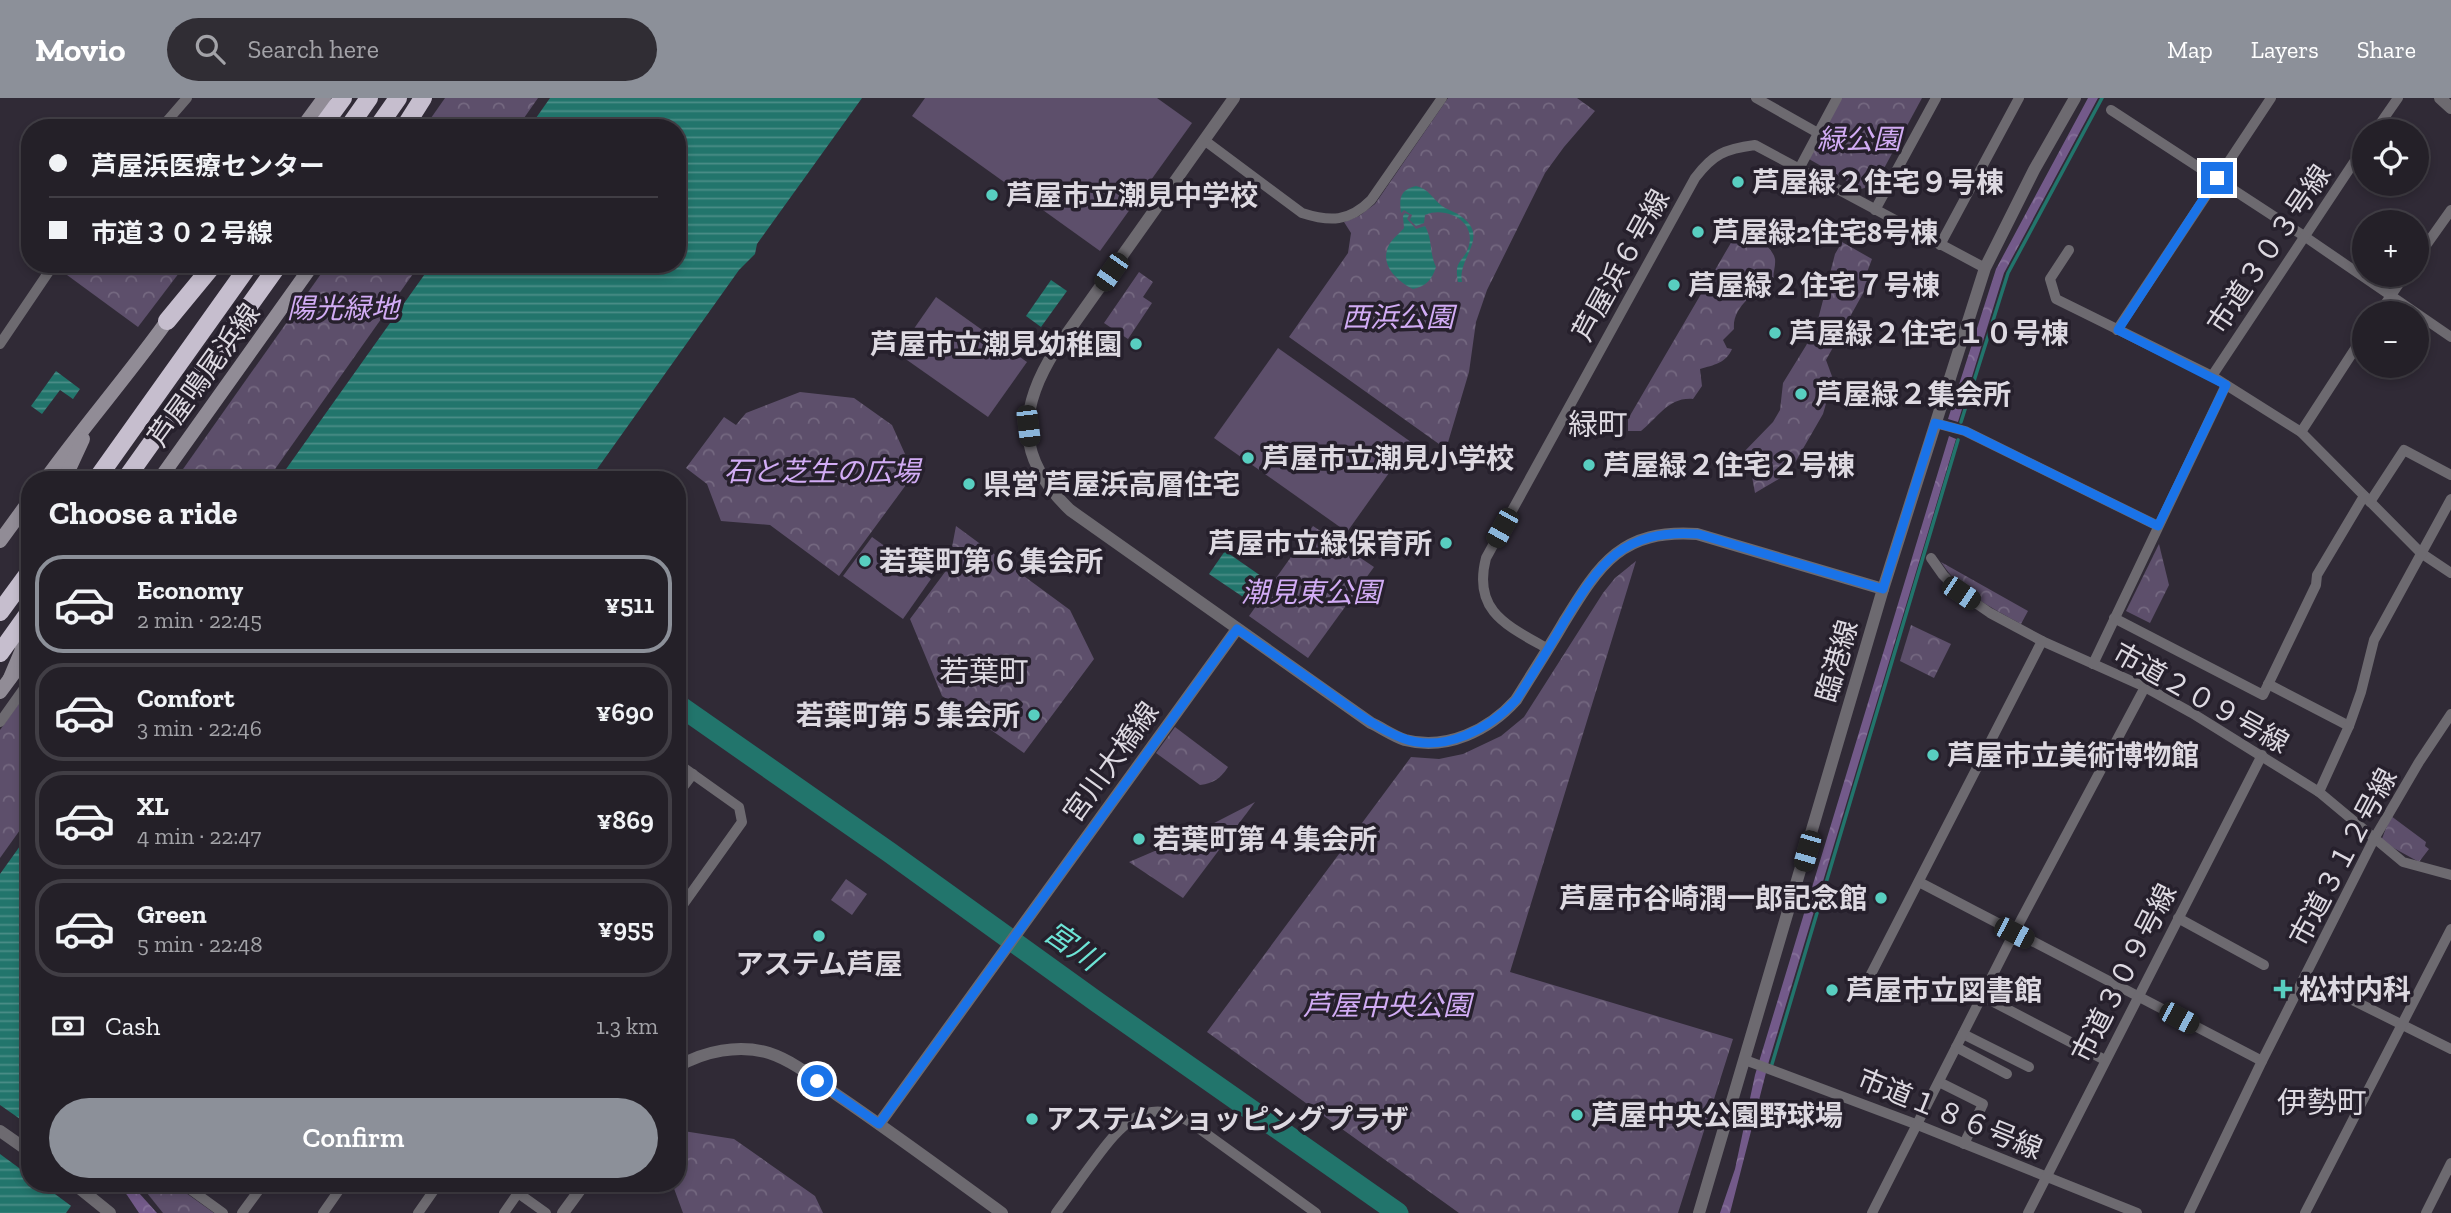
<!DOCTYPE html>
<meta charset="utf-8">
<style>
:root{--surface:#242028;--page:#302d34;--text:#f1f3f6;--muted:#a3a3a8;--line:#413e45;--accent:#8c9099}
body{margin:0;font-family:"Zilla Slab","Noto Sans JP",serif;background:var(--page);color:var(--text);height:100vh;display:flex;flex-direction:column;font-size:26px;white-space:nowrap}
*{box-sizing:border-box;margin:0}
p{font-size:23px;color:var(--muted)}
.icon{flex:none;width:38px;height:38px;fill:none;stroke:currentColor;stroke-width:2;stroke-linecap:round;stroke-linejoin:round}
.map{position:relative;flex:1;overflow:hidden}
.drawer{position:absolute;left:21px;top:373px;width:665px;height:721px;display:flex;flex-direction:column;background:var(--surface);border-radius:28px;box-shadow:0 4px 10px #0003,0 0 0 2px var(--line)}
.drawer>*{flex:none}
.top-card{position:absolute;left:21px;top:21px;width:665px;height:154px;border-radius:28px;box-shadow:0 4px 10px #0003,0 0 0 2px var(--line);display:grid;align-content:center;height:154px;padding:0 28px;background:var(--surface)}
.tools{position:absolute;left:2352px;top:21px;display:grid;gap:14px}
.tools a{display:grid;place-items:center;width:77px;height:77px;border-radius:50%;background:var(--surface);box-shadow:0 4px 10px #0003,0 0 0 2px var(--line);font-size:35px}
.end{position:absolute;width:32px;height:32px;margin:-16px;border:9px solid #1a73e8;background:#fff;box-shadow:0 0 0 4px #fff}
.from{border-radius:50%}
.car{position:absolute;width:21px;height:42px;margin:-21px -10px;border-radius:9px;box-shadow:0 0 5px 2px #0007;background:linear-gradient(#222 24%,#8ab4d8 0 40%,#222 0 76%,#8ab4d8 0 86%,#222 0)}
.top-card b{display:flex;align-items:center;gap:24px;height:66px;font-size:26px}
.top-card b+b{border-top:2px solid var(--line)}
.top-card i{width:18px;height:18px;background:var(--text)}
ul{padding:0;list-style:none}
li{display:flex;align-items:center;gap:21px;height:98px;margin:0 14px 10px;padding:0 14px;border:4px solid var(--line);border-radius:28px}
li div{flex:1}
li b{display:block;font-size:26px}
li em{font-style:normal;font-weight:600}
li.active{border-color:var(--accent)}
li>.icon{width:63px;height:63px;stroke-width:1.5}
h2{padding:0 28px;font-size:32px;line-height:84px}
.pay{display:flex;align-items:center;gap:18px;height:77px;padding:0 28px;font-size:26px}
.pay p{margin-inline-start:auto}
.primary-button{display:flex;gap:14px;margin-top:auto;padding:14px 28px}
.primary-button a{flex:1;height:80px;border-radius:42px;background:var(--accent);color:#fff;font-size:28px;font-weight:600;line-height:80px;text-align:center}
header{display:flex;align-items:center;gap:42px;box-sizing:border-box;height:98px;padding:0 35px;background:var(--accent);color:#fff}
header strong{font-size:33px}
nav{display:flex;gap:38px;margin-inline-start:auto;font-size:24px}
.search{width:490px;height:63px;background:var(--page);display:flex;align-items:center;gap:18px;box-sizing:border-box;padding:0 24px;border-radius:38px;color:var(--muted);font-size:26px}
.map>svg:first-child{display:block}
.grass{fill:#5d4f6b}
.forest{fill:url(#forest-crowns)}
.park{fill:url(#park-crowns)}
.water{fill:url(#water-rules)}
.pier{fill:#302a36}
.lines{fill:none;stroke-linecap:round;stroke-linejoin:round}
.stream{stroke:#22756c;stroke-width:3.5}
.river{stroke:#22756c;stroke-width:21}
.minor{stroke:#6d6a70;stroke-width:10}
.tertiary{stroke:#6d6a70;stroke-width:12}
.secondary{stroke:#918c96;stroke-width:14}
.motorway{stroke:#c6bece;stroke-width:18}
.route{stroke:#1a73e8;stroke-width:9}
.poi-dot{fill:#58cec0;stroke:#26202c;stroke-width:2.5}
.labels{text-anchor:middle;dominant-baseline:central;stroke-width:7;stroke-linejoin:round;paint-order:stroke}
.park-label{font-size:28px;font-style:italic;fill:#d2acf5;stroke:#26202c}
.poi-label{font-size:28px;font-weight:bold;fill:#ddd9e1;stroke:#26202c;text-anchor:start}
.street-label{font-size:28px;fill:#ddd9e1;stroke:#26202c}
.neighbourhood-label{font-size:30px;fill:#ddd9e1;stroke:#26202c}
.water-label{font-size:30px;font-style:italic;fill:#6de3d5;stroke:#26202c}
</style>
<header>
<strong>Movio</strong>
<div class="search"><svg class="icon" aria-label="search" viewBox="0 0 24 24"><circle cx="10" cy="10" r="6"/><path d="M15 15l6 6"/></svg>Search here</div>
<nav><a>Map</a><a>Layers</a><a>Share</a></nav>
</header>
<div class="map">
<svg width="2451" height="1115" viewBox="0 0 2451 1115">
<defs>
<pattern id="forest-crowns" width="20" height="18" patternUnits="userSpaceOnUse" patternTransform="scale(1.75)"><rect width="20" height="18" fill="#735a8a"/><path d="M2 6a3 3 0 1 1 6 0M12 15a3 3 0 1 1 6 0" fill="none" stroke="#86719a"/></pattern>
<pattern id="park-crowns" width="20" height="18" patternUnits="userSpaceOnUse" patternTransform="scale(1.75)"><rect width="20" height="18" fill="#5d4f6b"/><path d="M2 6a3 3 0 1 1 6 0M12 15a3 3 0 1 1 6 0" fill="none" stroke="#746880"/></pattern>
<pattern id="water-rules" width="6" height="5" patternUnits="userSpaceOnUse" patternTransform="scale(1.75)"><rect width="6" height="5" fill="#22756c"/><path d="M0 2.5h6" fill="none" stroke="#4c8e88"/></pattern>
</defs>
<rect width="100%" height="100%" fill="#302a36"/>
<g class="grass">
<path d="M 925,0 L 1157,0 L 1192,25 L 1100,153 L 912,18 Z"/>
<path d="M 936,199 L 1027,264 L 988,319 L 897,255 Z"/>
<path d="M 1278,250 L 1411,344 L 1347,434 L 1214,340 Z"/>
<path d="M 872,439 L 931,481 L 903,521 L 843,478 Z"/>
</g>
<g class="forest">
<path d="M 2088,0 L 2098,0 L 2004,175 L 1958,324 L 1948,321 L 1996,171 Z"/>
<path d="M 1949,338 L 1956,341 L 1769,963 L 1730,1115 L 1720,1115 L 1735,1071 L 1755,977 Z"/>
<path d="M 127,1085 L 130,1085 L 157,1115 L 139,1115 L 123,1091 Z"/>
</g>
<g class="park">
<path d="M 445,0 L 538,0 L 517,30 L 424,30 Z"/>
<path d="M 1448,0 L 1577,0 L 1595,13 L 1564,49 L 1545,75 L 1487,192 L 1476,224 L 1469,274 L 1446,351 L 1289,239 L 1348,155 L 1351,135 L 1344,124 L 1359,118 L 1375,106 Z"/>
<path d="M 1841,0 L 1922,0 L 1875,87 L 1861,91 L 1809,61 Z"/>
<path d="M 1739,131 C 1751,139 1772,146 1775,161 C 1776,169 1772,176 1774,184 C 1756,192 1732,209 1734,231 L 1723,242 L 1727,250 L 1732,251 C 1726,265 1714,267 1700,271 L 1702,288 L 1693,301 C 1668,299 1658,320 1641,333 L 1628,333 L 1628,321 Z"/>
<path d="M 1842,144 L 1872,161 L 1866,177 L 1871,181 L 1826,262 L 1833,281 L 1823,316 L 1789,375 L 1755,395 L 1751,373 L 1740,358 L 1773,324 L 1780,312 L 1783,285 L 1815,233 L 1835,156 Z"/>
<path d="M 75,166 L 166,166 L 179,175 L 138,229 L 67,177 Z"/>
<path d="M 328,166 L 420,166 L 268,381 L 176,381 Z"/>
<path d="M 1139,174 L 1153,184 L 1143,199 L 1152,205 L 1128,241 L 1104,225 Z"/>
<path d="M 800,294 L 854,300 L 892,327 L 914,376 L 839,478 L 770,427 L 721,423 L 707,386 L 686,370 L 724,319 L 736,327 L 746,315 Z"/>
<path d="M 956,428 L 1070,512 L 1094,561 L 1024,655 L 942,598 L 910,521 L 948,470 Z"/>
<path d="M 1313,428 L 1374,469 L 1308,560 L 1249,518 Z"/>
<path d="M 2159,446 L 2169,487 L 2150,525 L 2126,513 Z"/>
<path d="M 1636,463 L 1510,874 L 1733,941 L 1678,1115 L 1459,1115 L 1207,934 L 1411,659 L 1439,661 L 1463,656 L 1501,638 L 1524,619 L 1603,495 L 1615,480 Z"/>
<path d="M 1941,464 L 2028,513 L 2021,526 C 1990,509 1961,495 1941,464 Z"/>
<path d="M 1911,527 L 1951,546 L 1934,580 L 1900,563 Z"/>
<path d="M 30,590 L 30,718 L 0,760 L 0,632 Z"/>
<path d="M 1175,629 L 1228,669 C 1220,681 1214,685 1200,687 L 1156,655 Z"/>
<path d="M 1255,704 L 1183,800 L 1129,764 L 1185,740 Z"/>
<path d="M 2391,718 L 2426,744 L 2425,748 L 2429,751 L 2419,764 L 2381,743 Z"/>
<path d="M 846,781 L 867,796 L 852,817 L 831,802 Z"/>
<path d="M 677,1032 L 734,1041 L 815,1098 L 823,1115 L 683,1115 L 672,1085 L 677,1085 Z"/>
<path d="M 139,1085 L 172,1085 L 214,1115 L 163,1115 Z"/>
</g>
<g class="water">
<path d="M 550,0 L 862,0 L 757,146 L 755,156 L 739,172 L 590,381 L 279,381 L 432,166 L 677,166 L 677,30 L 529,30 Z"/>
<path d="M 1416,88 C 1429,91 1432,100 1442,108 C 1448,112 1456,114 1462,119 C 1490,140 1457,160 1462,184 L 1458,184 C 1457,179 1456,172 1458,167 C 1460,162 1465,158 1467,153 C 1474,138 1468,123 1452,117 C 1444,114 1434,113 1425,117 L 1424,125 L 1416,128 L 1410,122 L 1412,117 L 1404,112 L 1401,115 C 1399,100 1400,92 1416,88 Z"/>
<path d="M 1405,115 L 1409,117 L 1407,121 L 1416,131 L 1425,128 C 1433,143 1429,154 1436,169 C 1432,182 1426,188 1413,191 C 1397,183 1379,167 1389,147 C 1392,141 1399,136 1404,130 L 1403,118 Z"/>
<path d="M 1051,182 L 1067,193 L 1041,229 L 1026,218 Z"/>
<path d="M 56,273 L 80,291 L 73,301 L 60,292 L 42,316 L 31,308 Z"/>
<path d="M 1225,453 L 1261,478 L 1246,501 L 1209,476 Z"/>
<path d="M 30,734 L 30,1085 L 87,1085 L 66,1115 L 0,1115 L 0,776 Z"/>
</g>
<g class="pier">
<path d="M 0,1007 L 30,1028 L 30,1078 L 0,1056 Z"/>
<path d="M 40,1085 L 91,1085 L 74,1110 Z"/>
</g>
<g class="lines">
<g class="stream">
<path d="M 1961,324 L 2008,175 L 2102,0"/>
<path d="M 1772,966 L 1958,342"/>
</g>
<path class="river" d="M 677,606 L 889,754 L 1097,904 L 1398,1115"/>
<g class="minor">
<path d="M 1756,0 L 1818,35"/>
<path d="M 2111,12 L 2304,138 L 2451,239"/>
<path d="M 161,30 L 187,0"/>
<path d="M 2375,33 L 2398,0"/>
<path d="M 1204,42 L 1302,115 C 1330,124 1349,124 1371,102 L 1442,0"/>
<path d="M 1799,71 L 1837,0"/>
<path d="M 1875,112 L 1936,0"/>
<path d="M 1940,147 L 2019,0"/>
<path d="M 2069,152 L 2050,181 L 2056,201 L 2212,278 L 2301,334 L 2421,455 L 2451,475"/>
<path d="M 2417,160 L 2451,112"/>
<path d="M 2379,215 L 2405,177"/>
<path d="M 2117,232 L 2271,0"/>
<path d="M 0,246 L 54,166"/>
<path d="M 2212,278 L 2364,49"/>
<path d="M 1935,325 L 1965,333 L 2158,428"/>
<path d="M 2301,334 L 2364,237"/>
<path d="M 2370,404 L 2404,352 L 2451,377"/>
<path d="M 1931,460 L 1943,477 L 1961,495 L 1990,515 L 2042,543 L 2145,589 L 2192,615 L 2319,694 L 2403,764 L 2451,777"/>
<path d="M 2114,520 L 2263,597 L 2316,487 L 2317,477 L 2364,398"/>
<path d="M 1548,551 C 1508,528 1472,514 1486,460 L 1695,80 C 1713,56 1725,51 1755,47 L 1985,170"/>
<path d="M 2093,566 L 2226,287"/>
<path d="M 2268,586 L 2349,628"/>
<path d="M 0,624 L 30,582"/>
<path d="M 677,665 L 739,709 L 742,724 L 677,815"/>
<path d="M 2319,694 L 2349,628 L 2361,594 L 2374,542 L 2451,401"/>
<path d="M 677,697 L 693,676"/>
<path d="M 1919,784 L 2262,963"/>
<path d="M 2178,820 L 2264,867"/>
<path d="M 2306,879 L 2451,951"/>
<path d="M 1869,880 L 2042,543"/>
<path d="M 1982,898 L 2105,962"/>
<path d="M 1963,936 L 2029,969"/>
<path d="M 1956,949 L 2007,976"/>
<path d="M 1745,962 L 1918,1027 L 2137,1115"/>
<path d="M 1939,984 L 1983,1006 L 1964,1046"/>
<path d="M 184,1085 L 183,1086 L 223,1115"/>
<path d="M 504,1085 L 546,1115"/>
<path d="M 242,1115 L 264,1085"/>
<path d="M 323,1115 L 344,1085"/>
<path d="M 418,1115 L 439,1085"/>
<path d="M 504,1115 L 518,1095"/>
<path d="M 1056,1115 C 1069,1098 1081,1080 1094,1063 C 1120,1028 1145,996 1190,1024 L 1316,1115"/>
<path d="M 1872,1115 L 2014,835 L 2145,589"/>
<path d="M 2028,1115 L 2262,657"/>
<path d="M 2189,1115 L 2262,963 L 2374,741 L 2419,664 L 2451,616"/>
<path d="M 2305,1115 L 2451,831"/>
<path d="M 2426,1115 L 2451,1065"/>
</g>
<g class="tertiary">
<path d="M 1234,0 L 1056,251 C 1017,312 1016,360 1070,412 L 1371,625 C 1382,630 1393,638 1405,642 C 1447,653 1489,632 1516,602 C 1532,576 1549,550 1564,524 C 1600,465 1622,431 1697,436 L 1883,491"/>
<path d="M 2440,0 L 2451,10"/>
<path d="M 677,969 C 704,953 739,946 769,955 C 794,963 816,982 837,997 C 893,1035 947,1075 1002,1115"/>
<path d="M 879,1026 L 1237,531"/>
<path d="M 0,1033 L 30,1054"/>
<path d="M 73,1085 L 110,1115"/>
<path d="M 563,1115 L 585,1085"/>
<path d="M 1699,1115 L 1883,491 L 1985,170 L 2034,72 L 2075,0"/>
</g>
<g class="secondary">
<path d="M 302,30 L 324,0"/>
<path d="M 45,382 C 86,325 132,273 172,216"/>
<path d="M 64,382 L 83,341"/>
<path d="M 159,382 L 313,166"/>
<path d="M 0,443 L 30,402"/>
<path d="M 10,580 L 21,554 L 30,519"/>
<path d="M 0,594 L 14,575"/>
</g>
<g class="motorway">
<path d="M 321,30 L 343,0"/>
<path d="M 348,30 L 369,0"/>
<path d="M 377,30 L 398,0"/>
<path d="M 404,30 L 423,0"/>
<path d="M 167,223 L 214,166"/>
<path d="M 96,382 L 250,166"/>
<path d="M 125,382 L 279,166"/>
<path d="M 0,514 L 30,473"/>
<path d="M 0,555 L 30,513"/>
</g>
</g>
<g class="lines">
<path class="route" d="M 817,983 L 879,1026 L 1237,531 C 1267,551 1296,572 1325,592 C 1350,610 1374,629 1402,640 C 1443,656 1489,631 1516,602 C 1533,576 1549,550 1564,524 C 1600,465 1622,431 1698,436 L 1883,491 L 1935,325 L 1965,333 L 2158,428 L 2226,287 L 2118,232 L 2217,80"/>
</g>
<g class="poi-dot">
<circle cx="1738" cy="84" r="7"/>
<circle cx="992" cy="97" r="7"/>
<circle cx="1698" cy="134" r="7"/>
<circle cx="1674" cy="187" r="7"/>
<circle cx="1775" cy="235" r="7"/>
<circle cx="1136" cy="246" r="7"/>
<circle cx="1801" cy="296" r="7"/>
<circle cx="1248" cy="360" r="7"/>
<circle cx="1589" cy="367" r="7"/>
<circle cx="969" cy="386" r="7"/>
<circle cx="1446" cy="445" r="7"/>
<circle cx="865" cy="463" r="7"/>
<circle cx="1034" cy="617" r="7"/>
<circle cx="1933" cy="657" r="7"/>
<circle cx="1139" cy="741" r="7"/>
<circle cx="1881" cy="800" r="7"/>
<circle cx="819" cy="838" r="7"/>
<path d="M2279.5 880.5h7v7h7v7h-7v7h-7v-7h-7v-7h7z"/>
<circle cx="1832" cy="892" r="7"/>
<circle cx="1577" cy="1017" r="7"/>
<circle cx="1032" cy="1021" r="7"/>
</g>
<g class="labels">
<g class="park-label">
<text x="1859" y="41">緑公園</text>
<text x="343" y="210">陽光緑地</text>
<text x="1398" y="219">西浜公園</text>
<text x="822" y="373">石と芝生の広場</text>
<text x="1311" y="494">潮見東公園</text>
<text x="1387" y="907">芦屋中央公園</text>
</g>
<g class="poi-label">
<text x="1752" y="84">芦屋緑２住宅９号棟</text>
<text x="1006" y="97">芦屋市立潮見中学校</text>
<text x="1712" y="134">芦屋緑2住宅8号棟</text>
<text x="1688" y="187">芦屋緑２住宅７号棟</text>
<text x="1789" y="235">芦屋緑２住宅１０号棟</text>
<text x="1122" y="246" text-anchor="end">芦屋市立潮見幼稚園</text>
<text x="1815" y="296">芦屋緑２集会所</text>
<text x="1262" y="360">芦屋市立潮見小学校</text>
<text x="1603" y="367">芦屋緑２住宅２号棟</text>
<text x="983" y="386">県営 芦屋浜高層住宅</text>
<text x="1432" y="445" text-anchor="end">芦屋市立緑保育所</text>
<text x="879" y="463">若葉町第６集会所</text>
<text x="1020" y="617" text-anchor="end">若葉町第５集会所</text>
<text x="1947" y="657">芦屋市立美術博物館</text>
<text x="1153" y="741">若葉町第４集会所</text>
<text x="1867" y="800" text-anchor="end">芦屋市谷崎潤一郎記念館</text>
<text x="819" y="866" text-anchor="middle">アステム芦屋</text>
<text x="2299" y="891">松村内科</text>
<text x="1846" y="892">芦屋市立図書館</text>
<text x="1591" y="1017">芦屋中央公園野球場</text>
<text x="1046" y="1021">アステムショッピングプラザ</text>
</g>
<g class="street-label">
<text transform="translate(2269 151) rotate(-56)">市道３０３号線</text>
<text transform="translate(1621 167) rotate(-61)">芦屋浜６号線</text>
<text transform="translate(204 277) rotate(-54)">芦屋鳴尾浜線</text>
<text transform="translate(1837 563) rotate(-74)">臨港線</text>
<text transform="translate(2201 600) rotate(29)">市道２０９号線</text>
<text transform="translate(1111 664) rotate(-54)">宮川大橋線</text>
<text transform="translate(2343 759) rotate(-62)">市道３１２号線</text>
<text transform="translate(2124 875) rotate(-63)">市道３０９号線</text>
<text transform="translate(1950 1016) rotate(22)">市道１８６号線</text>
</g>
<g class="neighbourhood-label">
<text x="1598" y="327">緑町</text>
<text x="984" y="574">若葉町</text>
<text x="2322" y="1005">伊勢町</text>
</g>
<g class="water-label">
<text transform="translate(1072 848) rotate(35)">宮川</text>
</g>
</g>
</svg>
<div class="tools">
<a><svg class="icon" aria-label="locate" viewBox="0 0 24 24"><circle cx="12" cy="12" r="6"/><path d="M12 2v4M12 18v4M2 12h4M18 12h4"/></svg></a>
<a>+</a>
<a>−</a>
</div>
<i class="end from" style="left:817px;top:983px"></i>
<i class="end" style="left:2217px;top:80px"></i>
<i class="car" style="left:1111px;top:174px;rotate:215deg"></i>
<i class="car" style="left:1028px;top:328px;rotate:173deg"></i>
<i class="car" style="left:1502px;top:430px;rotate:209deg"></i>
<i class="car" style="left:1961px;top:495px;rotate:124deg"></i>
<i class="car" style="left:1807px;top:753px;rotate:196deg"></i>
<i class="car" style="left:2014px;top:835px;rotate:117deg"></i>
<i class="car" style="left:2179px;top:920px;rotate:118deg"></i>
<div class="top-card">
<b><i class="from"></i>芦屋浜医療センター</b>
<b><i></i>市道３０２号線</b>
</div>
<section class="drawer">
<h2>Choose a ride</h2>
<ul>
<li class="active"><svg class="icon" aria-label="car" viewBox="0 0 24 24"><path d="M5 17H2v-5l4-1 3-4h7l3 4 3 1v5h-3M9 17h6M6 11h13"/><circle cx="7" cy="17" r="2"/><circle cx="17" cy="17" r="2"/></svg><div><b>Economy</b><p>2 min · 22:45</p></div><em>¥511</em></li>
<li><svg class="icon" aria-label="car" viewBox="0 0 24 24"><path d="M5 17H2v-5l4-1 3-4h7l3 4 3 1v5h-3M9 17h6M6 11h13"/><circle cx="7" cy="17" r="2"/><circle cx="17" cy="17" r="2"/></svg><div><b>Comfort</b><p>3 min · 22:46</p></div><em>¥690</em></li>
<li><svg class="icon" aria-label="car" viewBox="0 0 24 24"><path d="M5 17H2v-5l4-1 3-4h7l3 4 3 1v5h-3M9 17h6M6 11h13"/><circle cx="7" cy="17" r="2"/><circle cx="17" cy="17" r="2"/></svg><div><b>XL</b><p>4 min · 22:47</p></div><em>¥869</em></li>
<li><svg class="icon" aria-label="car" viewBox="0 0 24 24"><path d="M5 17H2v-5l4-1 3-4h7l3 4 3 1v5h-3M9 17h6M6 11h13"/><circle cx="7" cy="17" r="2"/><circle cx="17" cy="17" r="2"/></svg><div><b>Green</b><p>5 min · 22:48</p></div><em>¥955</em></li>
</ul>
<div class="pay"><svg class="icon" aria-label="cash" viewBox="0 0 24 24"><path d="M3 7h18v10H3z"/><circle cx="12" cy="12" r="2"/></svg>Cash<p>1.3 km</p></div>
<div class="primary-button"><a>Confirm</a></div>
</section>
</div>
